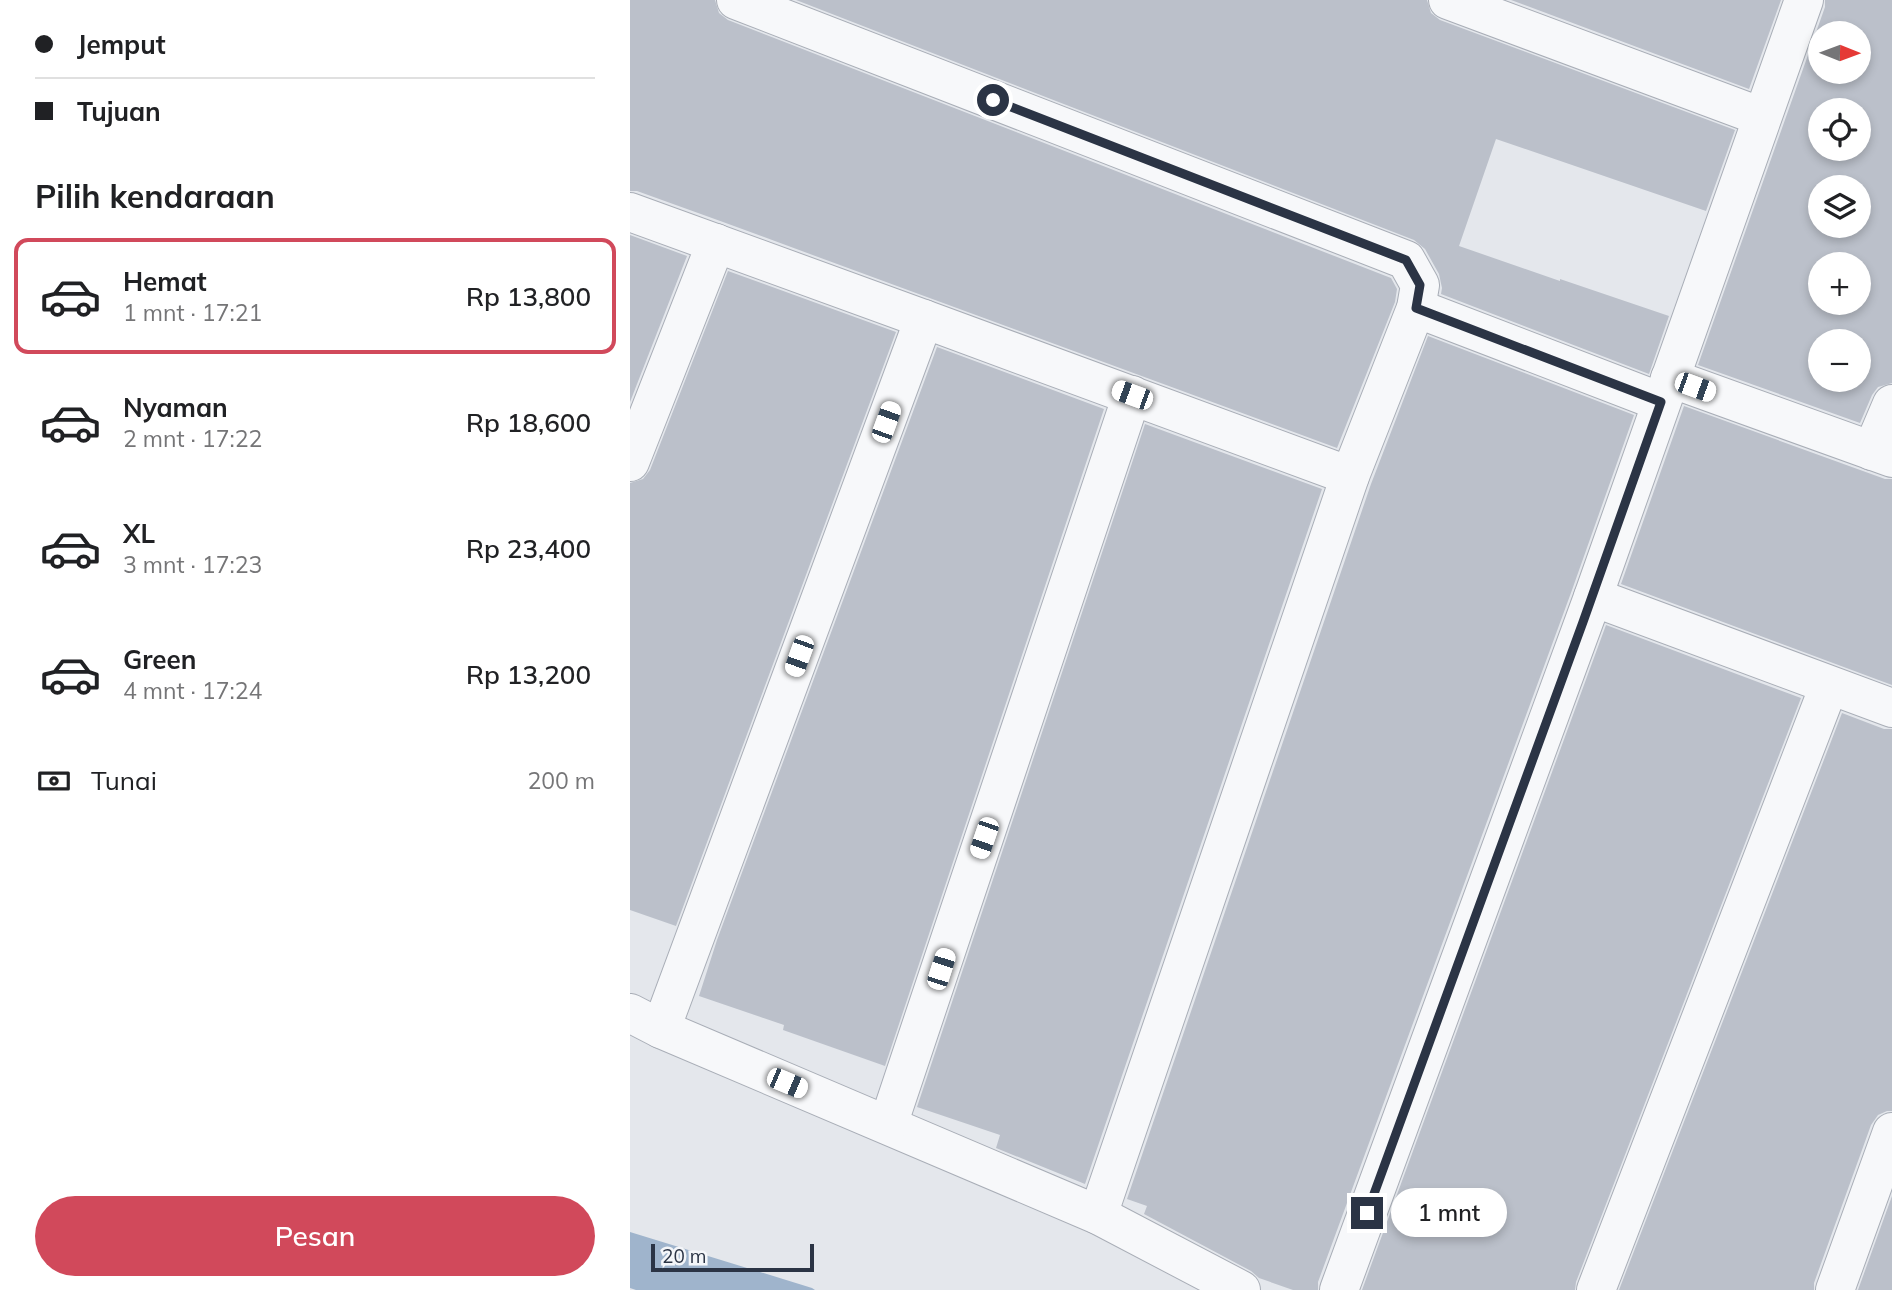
<!DOCTYPE html>
<html lang="id">
<meta charset="utf-8">
<style>
:root{--surface:#fff;--page:#f2f2f2;--text:#202124;--muted:#757577;--line:#e0e0e0;--accent:#d1495b}
body{margin:0;font-family:Mulish,sans-serif;background:var(--page);color:var(--text);height:100vh;display:flex;flex-direction:column;font-size:26px;white-space:nowrap}
*{box-sizing:border-box;margin:0}
p{font-size:23px;color:var(--muted)}
.icon{flex:none;width:38px;height:38px;fill:none;stroke:currentColor;stroke-width:2;stroke-linecap:round;stroke-linejoin:round}
.map{position:relative;flex:1;overflow:hidden}
.panel{display:flex;flex-direction:column;background:var(--surface);width:630px}
.panel>*{flex:none}
.top-card{display:grid;align-content:center;height:154px;padding:0 35px;background:var(--surface)}
.needle{width:46px;rotate:91deg}
.controls{position:absolute;left:1178px;top:21px;display:grid;gap:14px}
.controls a{display:grid;place-items:center;width:63px;height:63px;border-radius:50%;background:var(--surface);box-shadow:0 4px 10px #0003;font-size:35px}
.scale{position:absolute;left:21px;bottom:18px;width:163px;box-sizing:border-box;padding-left:7px;border:4px solid #2b3445;border-top:0;font-size:19px;line-height:24px;white-space:nowrap;color:#2b3445;-webkit-text-stroke:5px #f4f6f9;paint-order:stroke}
.end{position:absolute;width:32px;height:32px;margin:-16px;border:9px solid #2b3445;background:#fff;box-shadow:0 0 0 4px #fff}
.from{border-radius:50%}
.bubble{position:absolute;height:49px;border-radius:24px;background:var(--surface);box-shadow:0 4px 10px #0003;font-size:23px;font-weight:600;line-height:49px;text-align:center}
.car{position:absolute;width:21px;height:42px;margin:-21px -10px;border-radius:9px;box-shadow:0 0 5px 2px #0007;background:linear-gradient(#fff 24%,#345 0 40%,#fff 0 76%,#345 0 86%,#fff 0)}
.top-card b{display:flex;align-items:center;gap:24px;height:66px;font-size:26px}
.top-card b+b{border-top:2px solid var(--line)}
.top-card i{width:18px;height:18px;background:var(--text)}
ul{padding:0;list-style:none}
li{display:flex;align-items:center;gap:21px;height:116px;margin:0 14px 10px;padding:0 21px;border:4px solid transparent;border-radius:14px}
li div{flex:1}
li b{display:block;font-size:26px}
li em{font-style:normal;font-weight:600}
li.on{border-color:var(--accent)}
li>.icon{width:63px;height:63px;stroke-width:1.5}
h2{padding:0 35px;font-size:32px;line-height:84px}
.pay{display:flex;align-items:center;gap:18px;height:77px;padding:0 35px;font-size:26px}
.pay p{margin-inline-start:auto}
.cta{display:flex;gap:14px;margin-top:auto;padding:14px 35px}
.cta a{flex:1;height:80px;border-radius:42px;background:var(--accent);color:#fff;font-size:28px;font-weight:600;line-height:80px;text-align:center}
main{display:flex;flex:1;min-height:0}
.map>svg:first-child{display:block}
.water{fill:#9fb4cc}
.building{fill:#bbc0ca;fill-rule:evenodd}
.lines{fill:none;stroke-linecap:round;stroke-linejoin:round}
.minor-casing{stroke:#a9aeb7;stroke-width:40}
.minor{stroke:#f7f8fa;stroke-width:38}
.route{stroke:#2b3445;stroke-width:9}
</style>
<main>
<section class="panel">
<div class="top-card">
<b><i class="from"></i>Jemput</b>
<b><i></i>Tujuan</b>
</div>
<h2>Pilih kendaraan</h2>
<ul>
<li class="on"><svg class="icon" aria-label="car" viewBox="0 0 24 24"><path d="M5 17H2v-5l4-1 3-4h7l3 4 3 1v5h-3M9 17h6M6 11h13"/><circle cx="7" cy="17" r="2"/><circle cx="17" cy="17" r="2"/></svg><div><b>Hemat</b><p>1 mnt · 17:21</p></div><em>Rp 13,800</em></li>
<li><svg class="icon" aria-label="car" viewBox="0 0 24 24"><path d="M5 17H2v-5l4-1 3-4h7l3 4 3 1v5h-3M9 17h6M6 11h13"/><circle cx="7" cy="17" r="2"/><circle cx="17" cy="17" r="2"/></svg><div><b>Nyaman</b><p>2 mnt · 17:22</p></div><em>Rp 18,600</em></li>
<li><svg class="icon" aria-label="car" viewBox="0 0 24 24"><path d="M5 17H2v-5l4-1 3-4h7l3 4 3 1v5h-3M9 17h6M6 11h13"/><circle cx="7" cy="17" r="2"/><circle cx="17" cy="17" r="2"/></svg><div><b>XL</b><p>3 mnt · 17:23</p></div><em>Rp 23,400</em></li>
<li><svg class="icon" aria-label="car" viewBox="0 0 24 24"><path d="M5 17H2v-5l4-1 3-4h7l3 4 3 1v5h-3M9 17h6M6 11h13"/><circle cx="7" cy="17" r="2"/><circle cx="17" cy="17" r="2"/></svg><div><b>Green</b><p>4 mnt · 17:24</p></div><em>Rp 13,200</em></li>
</ul>
<div class="pay"><svg class="icon" aria-label="cash" viewBox="0 0 24 24"><path d="M3 7h18v10H3z"/><circle cx="12" cy="12" r="2"/></svg>Tunai<p>200 m</p></div>
<div class="cta"><a>Pesan</a></div>
</section>
<div class="map">
<svg width="1262" height="1290" viewBox="0 0 1262 1290">
<rect width="100%" height="100%" fill="#e4e7ec"/>
<path class="water" d="M 0,1232 L 182,1288 L 185,1290 L 6,1290 L 0,1288 Z"/>
<g class="building">
<path d="M 0,0 L 85,0 L 89,13 L 98,20 L 761,278 L 767,289 L 765,302 L 707,448 L 93,222 L 7,191 L 0,191 Z"/>
<path d="M 166,0 L 797,0 L 801,13 L 810,20 L 1105,130 L 1076,211 L 866,139 L 829,246 L 930,281 L 930,279 L 1039,316 L 1019,374 L 811,294 L 812,288 L 809,274 L 795,249 L 784,240 Z"/>
<path d="M 881,0 L 1151,0 L 1119,89 Z"/>
<path d="M 1195,0 L 1262,0 L 1262,383 L 1248,387 L 1242,395 L 1230,423 L 1068,365 L 1195,7 ZM 1190,33 L 1228,33 L 1228,72 L 1190,72 ZM 1190,110 L 1228,110 L 1228,149 L 1190,149 ZM 1190,187 L 1228,187 L 1228,226 L 1190,226 ZM 1190,264 L 1228,264 L 1228,303 L 1190,303 ZM 1190,341 L 1228,341 L 1228,380 L 1190,380 Z"/>
<path d="M 0,235 L 57,256 L 0,402 Z"/>
<path d="M 98,271 L 266,332 L 46,926 L 0,910 L 0,483 L 13,479 L 20,470 Z"/>
<path d="M 798,336 L 1004,415 L 942,590 L 688,1282 L 688,1290 L 663,1290 L 629,1278 L 621,1271 L 514,1214 L 517,1206 L 497,1199 L 741,484 Z"/>
<path d="M 307,347 L 474,409 L 255,1066 L 153,1030 L 154,1025 L 69,996 L 87,940 Z"/>
<path d="M 1054,406 L 1255,479 L 1262,479 L 1262,685 L 991,584 Z"/>
<path d="M 515,424 L 692,489 L 455,1184 L 366,1148 L 370,1135 L 287,1107 Z"/>
<path d="M 976,625 L 1171,698 L 946,1282 L 945,1290 L 732,1290 Z"/>
<path d="M 1212,713 L 1254,729 L 1262,729 L 1262,1111 L 1257,1111 L 1248,1115 L 1241,1125 L 1184,1283 L 1184,1290 L 989,1290 Z"/>
<path d="M 1262,1196 L 1262,1290 L 1228,1290 Z"/>
</g>
<g class="lines">
<g class="minor-casing">
<g id="minor">
<path d="M 106,0 L 776,260 L 790,285 L 786,308 L 720,476 L 468,1215"/>
<path d="M 818,0 L 1132,117"/>
<path d="M 0,212 L 294,319 L 720,476"/>
<path d="M 786,308 L 1031,402"/>
<path d="M 1040,378 L 1262,458"/>
<path d="M 1242,451 L 1262,404"/>
<path d="M 0,462 L 86,243"/>
<path d="M 963,597 L 1262,708"/>
<path d="M 0,1013 L 31,1029 L 468,1215 L 611,1290"/>
<path d="M 31,1029 L 294,319"/>
<path d="M 258,1125 L 502,395"/>
<path d="M 709,1290 L 963,597 L 1174,0"/>
<path d="M 966,1290 L 1199,686"/>
<path d="M 1205,1290 L 1262,1132"/>
</g>
</g>
<use href="#minor" class="minor"/>
</g>
<g class="lines">
<path class="route" d="M 363,100 L 776,260 L 790,285 L 786,308 L 1031,402 L 953,622 L 737,1213"/>
</g>
</svg>
<div class="controls">
<a><svg class="needle" viewBox="-14 -14 28 28"><path d="M0-13l5 13h-10z" fill="#e53935"/><path d="M0 13l5-13h-10z" fill="#757577"/></svg></a>
<a><svg class="icon" aria-label="locate" viewBox="0 0 24 24"><circle cx="12" cy="12" r="6"/><path d="M12 2v4M12 18v4M2 12h4M18 12h4"/></svg></a>
<a><svg class="icon" aria-label="layers" viewBox="0 0 24 24"><path d="M12 4l9 5-9 5-9-5zM3 14l9 5 9-5"/></svg></a>
<a>+</a>
<a>−</a>
</div>
<div class="scale">20 m</div>
<i class="end from" style="left:363px;top:100px"></i>
<i class="end" style="left:737px;top:1213px"></i>
<div class="bubble" style="left:761px;top:1188px;width:116px">1 mnt</div>
<i class="car" style="left:1065px;top:387px;rotate:110deg"></i>
<i class="car" style="left:502px;top:395px;rotate:290deg"></i>
<i class="car" style="left:256px;top:422px;rotate:20deg"></i>
<i class="car" style="left:169px;top:656px;rotate:200deg"></i>
<i class="car" style="left:354px;top:838px;rotate:199deg"></i>
<i class="car" style="left:311px;top:969px;rotate:18deg"></i>
<i class="car" style="left:157px;top:1083px;rotate:113deg"></i>
</div>
</main>
